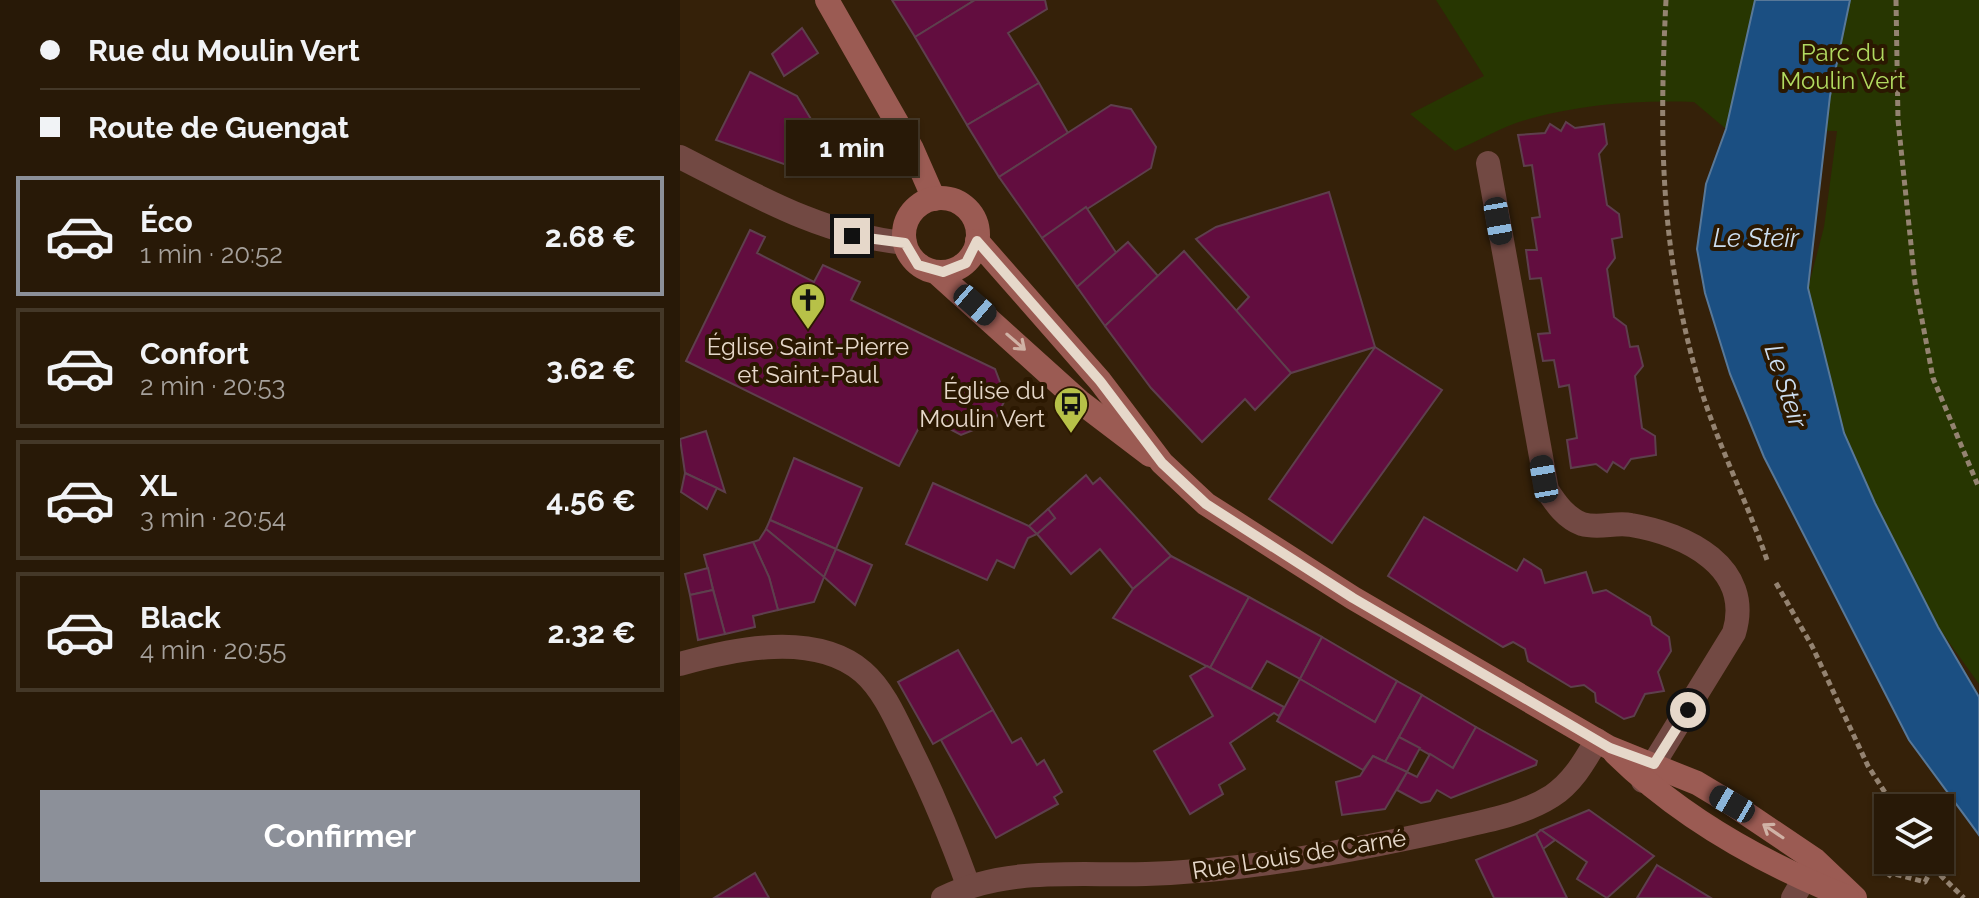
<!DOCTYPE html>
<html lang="fr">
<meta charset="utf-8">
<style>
:root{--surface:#281907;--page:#302211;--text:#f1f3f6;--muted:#a5a09b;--line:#443828;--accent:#8c9099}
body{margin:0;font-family:Raleway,sans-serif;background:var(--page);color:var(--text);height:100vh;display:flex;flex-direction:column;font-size:30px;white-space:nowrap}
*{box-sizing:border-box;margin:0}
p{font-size:26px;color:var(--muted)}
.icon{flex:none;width:44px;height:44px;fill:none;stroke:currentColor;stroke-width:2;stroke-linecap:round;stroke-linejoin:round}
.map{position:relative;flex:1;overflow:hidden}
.sheet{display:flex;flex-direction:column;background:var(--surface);width:680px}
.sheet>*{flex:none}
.hud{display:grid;align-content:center;height:176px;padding:0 40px;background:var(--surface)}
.buttons{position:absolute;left:1194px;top:794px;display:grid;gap:16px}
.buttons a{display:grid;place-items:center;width:80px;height:80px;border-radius:0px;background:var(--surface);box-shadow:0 2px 6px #0004,0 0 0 2px var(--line);font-size:40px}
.end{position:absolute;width:36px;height:36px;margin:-18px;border:10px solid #e6d8ca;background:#111;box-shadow:0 0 0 4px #111}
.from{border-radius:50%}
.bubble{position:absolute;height:56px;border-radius:0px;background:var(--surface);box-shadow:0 2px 6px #0004,0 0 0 2px var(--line);font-size:26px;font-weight:700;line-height:56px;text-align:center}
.car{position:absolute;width:24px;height:48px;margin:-24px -12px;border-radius:10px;box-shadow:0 0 6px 2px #0007;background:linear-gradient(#222 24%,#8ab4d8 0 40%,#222 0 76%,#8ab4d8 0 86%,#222 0)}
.hud b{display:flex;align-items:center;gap:28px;height:76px;font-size:30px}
.hud b+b{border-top:2px solid var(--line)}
.hud i{width:20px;height:20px;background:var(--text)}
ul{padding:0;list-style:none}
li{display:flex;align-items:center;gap:24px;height:120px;margin:0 16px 12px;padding:0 24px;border:4px solid var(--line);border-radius:0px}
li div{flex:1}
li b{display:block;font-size:30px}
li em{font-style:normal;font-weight:700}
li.current{border-color:var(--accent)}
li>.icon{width:72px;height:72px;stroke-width:1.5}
.primary-button{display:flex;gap:16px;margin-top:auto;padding:16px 40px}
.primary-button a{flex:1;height:92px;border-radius:0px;background:var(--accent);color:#fff;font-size:32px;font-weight:700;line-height:92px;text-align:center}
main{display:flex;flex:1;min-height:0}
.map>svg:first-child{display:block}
.green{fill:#273601}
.water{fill:#1b4f82;stroke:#587898;stroke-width:2}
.building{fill:#620d3f;stroke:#5e3f4d;stroke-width:2}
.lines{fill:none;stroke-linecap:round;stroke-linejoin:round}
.path{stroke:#948371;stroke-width:5;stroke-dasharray:6 4;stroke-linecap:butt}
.street{stroke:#724943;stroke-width:24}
.secondary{stroke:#9b5b53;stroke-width:24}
.oneway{stroke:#d0b2a6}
.route{stroke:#e6d8ca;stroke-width:10}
.labels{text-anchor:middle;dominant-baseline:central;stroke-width:8;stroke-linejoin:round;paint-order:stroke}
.park-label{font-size:24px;fill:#b1da60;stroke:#2b1801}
.poi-label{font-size:24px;fill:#e6d8ca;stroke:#2b1801}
.street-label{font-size:24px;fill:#e6d8ca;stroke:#2b1801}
.water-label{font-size:26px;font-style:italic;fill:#ccddef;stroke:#2b1801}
</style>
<main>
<section class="sheet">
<div class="hud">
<b><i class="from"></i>Rue du Moulin Vert</b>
<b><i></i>Route de Guengat</b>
</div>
<ul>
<li class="current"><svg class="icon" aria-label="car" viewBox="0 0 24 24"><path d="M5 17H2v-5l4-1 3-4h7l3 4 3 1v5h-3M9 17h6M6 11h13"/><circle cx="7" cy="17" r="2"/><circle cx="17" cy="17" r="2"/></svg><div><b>Éco</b><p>1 min · 20:52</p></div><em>2.68 €</em></li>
<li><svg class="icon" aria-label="car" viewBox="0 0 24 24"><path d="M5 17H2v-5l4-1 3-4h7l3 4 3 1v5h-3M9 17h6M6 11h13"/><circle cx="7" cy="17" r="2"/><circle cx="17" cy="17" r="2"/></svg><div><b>Confort</b><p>2 min · 20:53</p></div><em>3.62 €</em></li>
<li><svg class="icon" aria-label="car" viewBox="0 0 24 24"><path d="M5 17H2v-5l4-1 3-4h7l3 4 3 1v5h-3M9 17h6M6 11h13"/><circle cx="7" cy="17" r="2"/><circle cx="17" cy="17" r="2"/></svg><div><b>XL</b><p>3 min · 20:54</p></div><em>4.56 €</em></li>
<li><svg class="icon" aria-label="car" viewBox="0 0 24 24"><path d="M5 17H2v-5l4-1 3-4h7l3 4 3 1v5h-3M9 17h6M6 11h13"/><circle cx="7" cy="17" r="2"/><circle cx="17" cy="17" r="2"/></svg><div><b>Black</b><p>4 min · 20:55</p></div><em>2.32 €</em></li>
</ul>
<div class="primary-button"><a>Confirmer</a></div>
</section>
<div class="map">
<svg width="1299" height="898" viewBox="0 0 1299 898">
<rect width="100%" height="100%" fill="#352109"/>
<path class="green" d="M 756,0 L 1299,0 L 1299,684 L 1258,627 L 1195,503 L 1164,433 L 1142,352 L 1128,288 L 1144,227 L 1157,131 L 1046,129 L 1014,102 C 958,100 903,104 849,119 C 823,126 799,141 775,151 L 730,114 L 804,76 Z"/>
<path class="water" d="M 1075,0 L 1170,0 L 1150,96 L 1128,288 L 1164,433 L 1195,503 L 1258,627 L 1299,697 L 1299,835 L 1229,740 L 1084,457 L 1050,374 L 1025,293 L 1017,249 L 1026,184 L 1046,129 Z"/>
<g class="building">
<path d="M 212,0 L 295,0 L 235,37 Z"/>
<path d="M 295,0 L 365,0 L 367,9 L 328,33 L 359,83 L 287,125 L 235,37 Z"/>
<path d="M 122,28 L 138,53 L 104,76 L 92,54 Z"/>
<path d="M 70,72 L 117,96 L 137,129 L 138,176 L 36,140 Z"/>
<path d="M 359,83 L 388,133 L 319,177 L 287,125 Z"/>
<path d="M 431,105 L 451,109 L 476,147 L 471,168 L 362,238 L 319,177 Z"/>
<path d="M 886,122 L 895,128 L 924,124 L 927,144 L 919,154 L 927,205 L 939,214 L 942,237 L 932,239 L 935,258 L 927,269 L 934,317 L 946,326 L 950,347 L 958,346 L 963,366 L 955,376 L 962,428 L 975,436 L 976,455 L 951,459 L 944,469 L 933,462 L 927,472 L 916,464 L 891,468 L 887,440 L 897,438 L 889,385 L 879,387 L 874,360 L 863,361 L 858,334 L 870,333 L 861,278 L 850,279 L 846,250 L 857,250 L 852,218 L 860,217 L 852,165 L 844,166 L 838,135 L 865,133 L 870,124 L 881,131 Z"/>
<path d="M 649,192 L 695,347 L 611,373 L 555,312 L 569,297 L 516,239 L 536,227 Z"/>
<path d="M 406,207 L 437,254 L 397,287 L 362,238 Z"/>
<path d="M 70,230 L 85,237 L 77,253 L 134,282 L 143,265 L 180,282 L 171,300 L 315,369 L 326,398 L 314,422 L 281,435 L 245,416 L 219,466 L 6,361 Z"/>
<path d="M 448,242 L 478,276 L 425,326 L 397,287 Z"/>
<path d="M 504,251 L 611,373 L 575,410 L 565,399 L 522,442 L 471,388 L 425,326 Z"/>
<path d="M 695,347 L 762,390 L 652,543 L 589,499 Z"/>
<path d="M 26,431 L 45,492 L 5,473 L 0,439 Z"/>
<path d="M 114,458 L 182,488 L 156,549 L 90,520 Z"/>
<path d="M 5,473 L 37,488 L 27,509 L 1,492 Z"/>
<path d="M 406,475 L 413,484 L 420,478 L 491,556 L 453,589 L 420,549 L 391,574 L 357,534 L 375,518 L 368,509 Z"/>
<path d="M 253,483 L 349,526 L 357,534 L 348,538 L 334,568 L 317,560 L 307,580 L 226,544 Z"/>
<path d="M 368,509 L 375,518 L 357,534 L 349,526 Z"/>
<path d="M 744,517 L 837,571 L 844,559 L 861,570 L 865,583 L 906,572 L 913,593 L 926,590 L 970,617 L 972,625 L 989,637 L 991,651 L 978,672 L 984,691 L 965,694 L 954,716 L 944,719 L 916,702 L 915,693 L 904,685 L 891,687 L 848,661 L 845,649 L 833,642 L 823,647 L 708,576 Z"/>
<path d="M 90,520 L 156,549 L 144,577 L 86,529 Z"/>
<path d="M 86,529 L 144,577 L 134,602 L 98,610 L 89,577 L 73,542 L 79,540 Z"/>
<path d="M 73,542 L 89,577 L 98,610 L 73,616 L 75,627 L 45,634 L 24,555 Z"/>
<path d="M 156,549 L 192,565 L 175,605 L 144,577 Z"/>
<path d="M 491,556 L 569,597 L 530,668 L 433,618 L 453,589 Z"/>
<path d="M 28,568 L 33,590 L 10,595 L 5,574 Z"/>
<path d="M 33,590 L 45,634 L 18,640 L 10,595 Z"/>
<path d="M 569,597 L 642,637 L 620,679 L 587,661 L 571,689 L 530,668 Z"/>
<path d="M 642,637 L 717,681 L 695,722 L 620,679 Z"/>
<path d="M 278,650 L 313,710 L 253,744 L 218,682 Z"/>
<path d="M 527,666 L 604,707 L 599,716 L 594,713 L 550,743 L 565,769 L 539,785 L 543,794 L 510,814 L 474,751 L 533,716 L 510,676 Z"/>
<path d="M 620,679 L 695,722 L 717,681 L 742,695 L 705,762 L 693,756 L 683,770 L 597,721 Z"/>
<path d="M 742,695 L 796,727 L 773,768 L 719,737 Z"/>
<path d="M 313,710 L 332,743 L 341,738 L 357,765 L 364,760 L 382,792 L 374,797 L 378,804 L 316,838 L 261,740 Z"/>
<path d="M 796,727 L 857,761 L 856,765 L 771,798 L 757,790 L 750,801 L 741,803 L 717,790 L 727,772 L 737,777 L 750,754 L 773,768 Z"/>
<path d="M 719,737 L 740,748 L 727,772 L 705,762 Z"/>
<path d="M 693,756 L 727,772 L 705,809 L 662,815 L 656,782 L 680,776 Z"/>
<path d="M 909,810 L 974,856 L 927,898 L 897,879 L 907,862 L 861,830 Z"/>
<path d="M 861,830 L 875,840 L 863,849 L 856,834 Z"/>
<path d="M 856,834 L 887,898 L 814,898 L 796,860 Z"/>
<path d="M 977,865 L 1031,898 L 957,898 Z"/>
<path d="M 75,873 L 89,898 L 34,898 Z"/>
</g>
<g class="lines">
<g class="path">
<path d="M 986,0 C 979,140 980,251 1020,386 C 1038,446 1068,503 1088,563"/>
<path d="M 1216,0 L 1218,120 L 1235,283 L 1253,378 L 1299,488"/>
<path d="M 1096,583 L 1132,646 L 1188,766 L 1215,808"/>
<path d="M 1253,868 L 1284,898"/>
<path d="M 1208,877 L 1211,873 L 1245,882 L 1252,868 L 1247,860"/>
</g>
<g class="street">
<path d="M 0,157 C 73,194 142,235 225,243"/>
<path d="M 808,163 L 867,490 C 876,504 886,518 902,524 C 919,529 935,522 951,525 C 1006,534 1074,567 1054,633 L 963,781"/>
<path d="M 0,664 C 54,649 135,631 183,672 C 205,691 218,724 231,750 C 253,794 271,838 288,885"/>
<path d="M 263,898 C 325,866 398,876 466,874 C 565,871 665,852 762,831 C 798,822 839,817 872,796 C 893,782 904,762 917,740"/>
<path d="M 1113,898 L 1134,862"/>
</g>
<g class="secondary">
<path d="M 147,0 L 232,149 L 254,199"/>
<circle cx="261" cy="235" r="37"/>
<path d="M 297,241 L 420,381 L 482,463 L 526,504 L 673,598 L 930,748 L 1017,783 L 1052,804 L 1135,860 L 1175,898"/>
<path d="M 256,272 L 399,401 L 470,455"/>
<path d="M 935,753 C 1000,817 1082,863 1167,897"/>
</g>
</g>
<defs><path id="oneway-shaft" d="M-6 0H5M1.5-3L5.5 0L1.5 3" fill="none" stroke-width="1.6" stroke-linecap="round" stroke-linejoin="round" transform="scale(2)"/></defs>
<g class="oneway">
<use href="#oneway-shaft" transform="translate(336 342) rotate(41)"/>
<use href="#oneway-shaft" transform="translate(1093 831) rotate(-146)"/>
</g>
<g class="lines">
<path class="route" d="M 172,236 L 225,243 L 238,265 L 263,272 L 286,263 L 297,241 L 420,381 L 482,463 L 526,504 L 673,598 L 930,748 L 974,764 L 1008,710"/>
</g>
<defs>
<g id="church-pin" transform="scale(1.8)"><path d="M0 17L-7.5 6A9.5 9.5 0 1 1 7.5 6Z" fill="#b7c148" stroke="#2b1801"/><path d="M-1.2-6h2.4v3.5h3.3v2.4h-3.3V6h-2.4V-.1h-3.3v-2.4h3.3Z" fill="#111"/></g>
<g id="bus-pin" transform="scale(1.8)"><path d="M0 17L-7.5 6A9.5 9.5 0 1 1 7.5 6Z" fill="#b7c148" stroke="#2b1801"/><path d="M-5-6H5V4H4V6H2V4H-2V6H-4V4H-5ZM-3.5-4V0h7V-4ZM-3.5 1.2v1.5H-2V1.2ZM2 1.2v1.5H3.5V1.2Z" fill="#111"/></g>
</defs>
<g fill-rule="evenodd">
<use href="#church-pin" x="128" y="300"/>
<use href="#bus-pin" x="391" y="404"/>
</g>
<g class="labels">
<g class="park-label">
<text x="1163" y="52">Parc du<tspan x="1163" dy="28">Moulin Vert</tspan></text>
</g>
<g class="poi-label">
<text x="128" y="346">Église Saint-Pierre<tspan x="128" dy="28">et Saint-Paul</tspan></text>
<text x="365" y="390" text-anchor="end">Église du<tspan x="365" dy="28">Moulin Vert</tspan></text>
</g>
<g class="street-label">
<text transform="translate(619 854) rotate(-9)">Rue Louis de Carné</text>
</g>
<g class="water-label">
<text x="1076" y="238">Le Steïr</text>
<text transform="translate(1106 386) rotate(72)">Le Steir</text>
</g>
</g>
</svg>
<div class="buttons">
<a><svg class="icon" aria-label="layers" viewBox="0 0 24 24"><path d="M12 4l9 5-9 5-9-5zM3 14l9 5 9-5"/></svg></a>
</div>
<i class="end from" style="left:1008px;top:710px"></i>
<i class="end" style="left:172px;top:236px"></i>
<div class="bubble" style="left:106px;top:120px;width:132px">1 min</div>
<i class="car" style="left:818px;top:221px;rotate:170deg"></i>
<i class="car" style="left:295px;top:305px;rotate:131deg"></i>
<i class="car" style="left:864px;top:479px;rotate:350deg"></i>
<i class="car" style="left:1052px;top:804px;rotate:300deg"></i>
</div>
</main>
